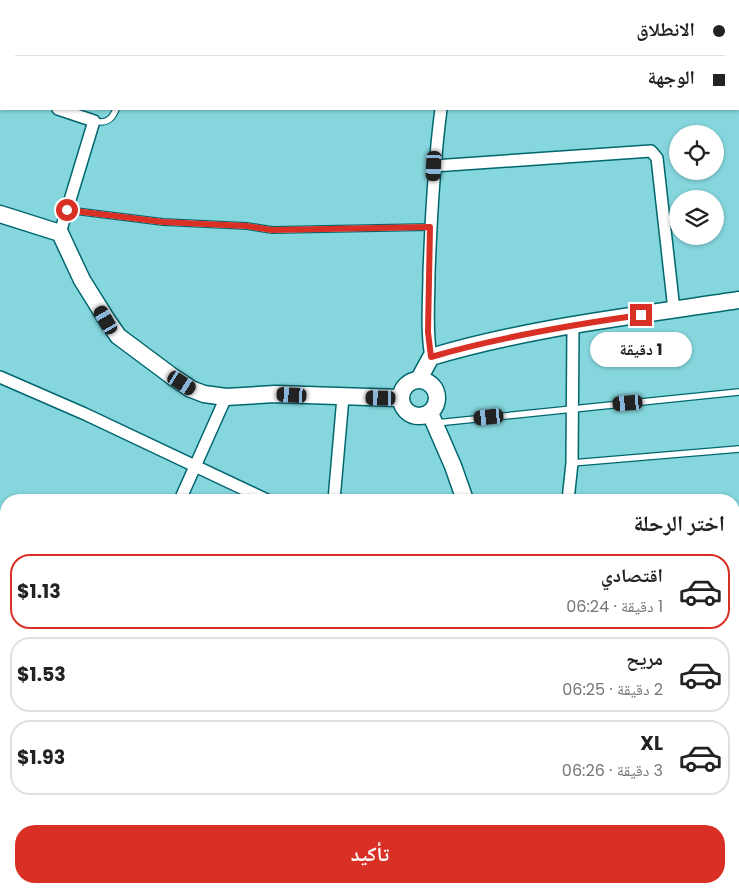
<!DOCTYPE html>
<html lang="ar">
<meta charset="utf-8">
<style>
:root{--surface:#fff;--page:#f6f6f6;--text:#222;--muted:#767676;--line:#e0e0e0;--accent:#d93025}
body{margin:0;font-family:Poppins,"Noto Naskh Arabic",sans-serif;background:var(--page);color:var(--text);direction:rtl;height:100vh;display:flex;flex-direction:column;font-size:19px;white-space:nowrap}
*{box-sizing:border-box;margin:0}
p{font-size:16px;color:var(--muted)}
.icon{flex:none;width:28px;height:28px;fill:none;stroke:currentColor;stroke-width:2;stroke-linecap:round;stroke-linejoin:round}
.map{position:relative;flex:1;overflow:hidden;direction:ltr}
.panel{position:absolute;left:0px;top:494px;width:740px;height:399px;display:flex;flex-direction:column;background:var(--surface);border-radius:20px 20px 0 0;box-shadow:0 1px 4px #0004;direction:rtl}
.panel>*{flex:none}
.banner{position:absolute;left:0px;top:0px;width:740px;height:110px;box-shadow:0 1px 4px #0004;direction:rtl;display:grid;align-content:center;height:110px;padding:0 15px;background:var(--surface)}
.controls{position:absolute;left:669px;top:125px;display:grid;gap:10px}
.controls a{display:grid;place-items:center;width:55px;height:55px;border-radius:50%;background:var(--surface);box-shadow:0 1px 4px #0004;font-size:25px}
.end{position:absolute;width:22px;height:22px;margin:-11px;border:6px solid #d93025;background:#fff;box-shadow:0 0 0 2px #fff}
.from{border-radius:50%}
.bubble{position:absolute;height:35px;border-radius:18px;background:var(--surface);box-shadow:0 1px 4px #0004;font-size:16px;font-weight:700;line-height:35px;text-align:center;direction:rtl}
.car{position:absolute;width:15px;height:30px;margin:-15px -8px;border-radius:6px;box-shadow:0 0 4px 1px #0007;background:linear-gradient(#222 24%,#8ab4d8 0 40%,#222 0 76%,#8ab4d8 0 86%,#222 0)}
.banner b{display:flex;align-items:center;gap:18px;height:48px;font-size:19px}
.banner b+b{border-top:1px solid var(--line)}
.banner i{width:12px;height:12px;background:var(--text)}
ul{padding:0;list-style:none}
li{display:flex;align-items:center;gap:15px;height:75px;margin:0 10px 8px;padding:0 5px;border:2px solid var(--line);border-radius:20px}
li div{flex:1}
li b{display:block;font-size:19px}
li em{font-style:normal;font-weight:700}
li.on{border-color:var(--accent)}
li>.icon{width:45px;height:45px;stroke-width:1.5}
h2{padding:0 15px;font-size:22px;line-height:60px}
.button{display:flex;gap:10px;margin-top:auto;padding:10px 15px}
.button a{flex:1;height:58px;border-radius:20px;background:var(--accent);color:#fff;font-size:20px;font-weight:700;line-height:58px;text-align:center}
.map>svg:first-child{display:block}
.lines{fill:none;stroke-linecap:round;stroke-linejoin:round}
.lane-casing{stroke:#01676e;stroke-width:8}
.street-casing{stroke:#01676e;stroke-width:14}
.secondary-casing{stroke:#01676e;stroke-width:19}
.primary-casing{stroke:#fff;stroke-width:21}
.lane{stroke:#fff;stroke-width:5.5}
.street{stroke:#fff;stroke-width:11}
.secondary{stroke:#fff;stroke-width:16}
.primary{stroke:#e0b0e6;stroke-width:19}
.route{stroke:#d93025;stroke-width:6}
</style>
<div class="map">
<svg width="739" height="892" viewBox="0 0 739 892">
<rect width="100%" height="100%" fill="#85d6dd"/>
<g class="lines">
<g class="lane-casing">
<g id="lane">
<path d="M 153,1 L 154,0"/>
<path d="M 657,1 L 657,0"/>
<path d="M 94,121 C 106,124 112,120 116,109"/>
<path d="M 67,210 L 163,222 L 247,226 L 272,230 L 431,227"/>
<path d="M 436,423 L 739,392"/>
<path d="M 572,463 L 739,449"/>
<path d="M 734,513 L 739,512"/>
<path d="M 734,573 L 739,573"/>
<path d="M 0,669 L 6,670"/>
<path d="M 0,754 L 6,755"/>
<path d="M 734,808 L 739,808"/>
<path d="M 734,863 L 739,863"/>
<path d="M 0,865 L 6,865"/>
<path d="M 489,886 L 502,887"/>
</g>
</g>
<g class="street-casing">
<g id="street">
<path d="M 737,0 L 737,1"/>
<path d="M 455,1 L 455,0"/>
<path d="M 689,1 L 696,0"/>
<path d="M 739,28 L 739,32"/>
<path d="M 0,89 L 1,90"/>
<path d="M 58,109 L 94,121 L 60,233"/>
<path d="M 434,166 L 651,151 L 657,158 L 674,310"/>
<path d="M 431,357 C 426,330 429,301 429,273 C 431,218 434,163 441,109"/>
<path d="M 0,377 L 85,414 L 267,500"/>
<path d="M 180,500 L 226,397"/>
<path d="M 334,500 L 343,397"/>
<path d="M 568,500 L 572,463 L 573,325"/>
<path d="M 734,625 L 739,624"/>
<path d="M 734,723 L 739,720"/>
<path d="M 94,892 L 94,886"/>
<path d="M 298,892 L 299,886"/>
</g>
</g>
<g class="secondary-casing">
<g id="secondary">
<path d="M 12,1 L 12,0"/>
<path d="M 0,28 L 1,25"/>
<path d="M 0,214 L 60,233 L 82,280 L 107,320 L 118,336 L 173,377 L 191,389 L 204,394 L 226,397 L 275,394 L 400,398"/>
<path d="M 419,379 L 431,357 C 531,327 636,316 739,300"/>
<circle cx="419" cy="398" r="18"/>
<path d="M 430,413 L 453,466 L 465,500"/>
</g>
</g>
<g class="primary-casing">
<g id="primary">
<path d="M 734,747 L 739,744"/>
<path d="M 505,892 L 506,886"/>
</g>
</g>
<use href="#lane" class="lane"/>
<use href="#street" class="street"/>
<use href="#secondary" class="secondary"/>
<use href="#primary" class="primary"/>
</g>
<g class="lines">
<path class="route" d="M 67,210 L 163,222 L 247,226 L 272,230 L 430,227 L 428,332 L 431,357 C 499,337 570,325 641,315"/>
</g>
</svg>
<div class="controls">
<a><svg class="icon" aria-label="locate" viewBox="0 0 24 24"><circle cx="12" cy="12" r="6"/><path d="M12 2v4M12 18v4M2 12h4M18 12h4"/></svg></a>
<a><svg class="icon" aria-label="layers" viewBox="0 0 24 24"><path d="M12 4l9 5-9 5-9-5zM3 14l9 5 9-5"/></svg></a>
</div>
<i class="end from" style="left:67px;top:210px"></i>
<i class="end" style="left:641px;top:315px"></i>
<div class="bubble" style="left:590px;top:332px;width:102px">1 دقيقة</div>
<i class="car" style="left:434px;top:166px;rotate:183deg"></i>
<i class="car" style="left:106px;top:320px;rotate:330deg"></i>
<i class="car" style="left:182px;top:383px;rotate:123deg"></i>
<i class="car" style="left:292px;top:395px;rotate:273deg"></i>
<i class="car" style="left:381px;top:398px;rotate:271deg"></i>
<i class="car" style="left:628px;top:403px;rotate:265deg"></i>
<i class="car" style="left:489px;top:417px;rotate:264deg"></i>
<div class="banner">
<b><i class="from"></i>الانطلاق</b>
<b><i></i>الوجهة</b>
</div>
<section class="panel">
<h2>اختر الرحلة</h2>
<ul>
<li class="on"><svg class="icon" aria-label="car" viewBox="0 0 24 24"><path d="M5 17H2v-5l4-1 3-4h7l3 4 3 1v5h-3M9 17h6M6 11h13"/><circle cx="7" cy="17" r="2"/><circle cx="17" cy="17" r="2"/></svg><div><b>اقتصادي</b><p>1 دقيقة · 06:24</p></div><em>$1.13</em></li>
<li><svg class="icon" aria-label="car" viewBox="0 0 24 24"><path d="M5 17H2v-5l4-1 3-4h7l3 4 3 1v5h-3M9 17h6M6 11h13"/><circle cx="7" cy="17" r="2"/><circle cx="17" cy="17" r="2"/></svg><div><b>مريح</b><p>2 دقيقة · 06:25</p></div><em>$1.53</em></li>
<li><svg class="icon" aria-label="car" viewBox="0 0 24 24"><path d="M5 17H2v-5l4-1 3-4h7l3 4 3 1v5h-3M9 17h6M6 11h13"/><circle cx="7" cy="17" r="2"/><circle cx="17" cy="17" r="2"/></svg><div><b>XL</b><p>3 دقيقة · 06:26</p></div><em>$1.93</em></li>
</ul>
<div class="button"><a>تأكيد</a></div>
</section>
</div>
